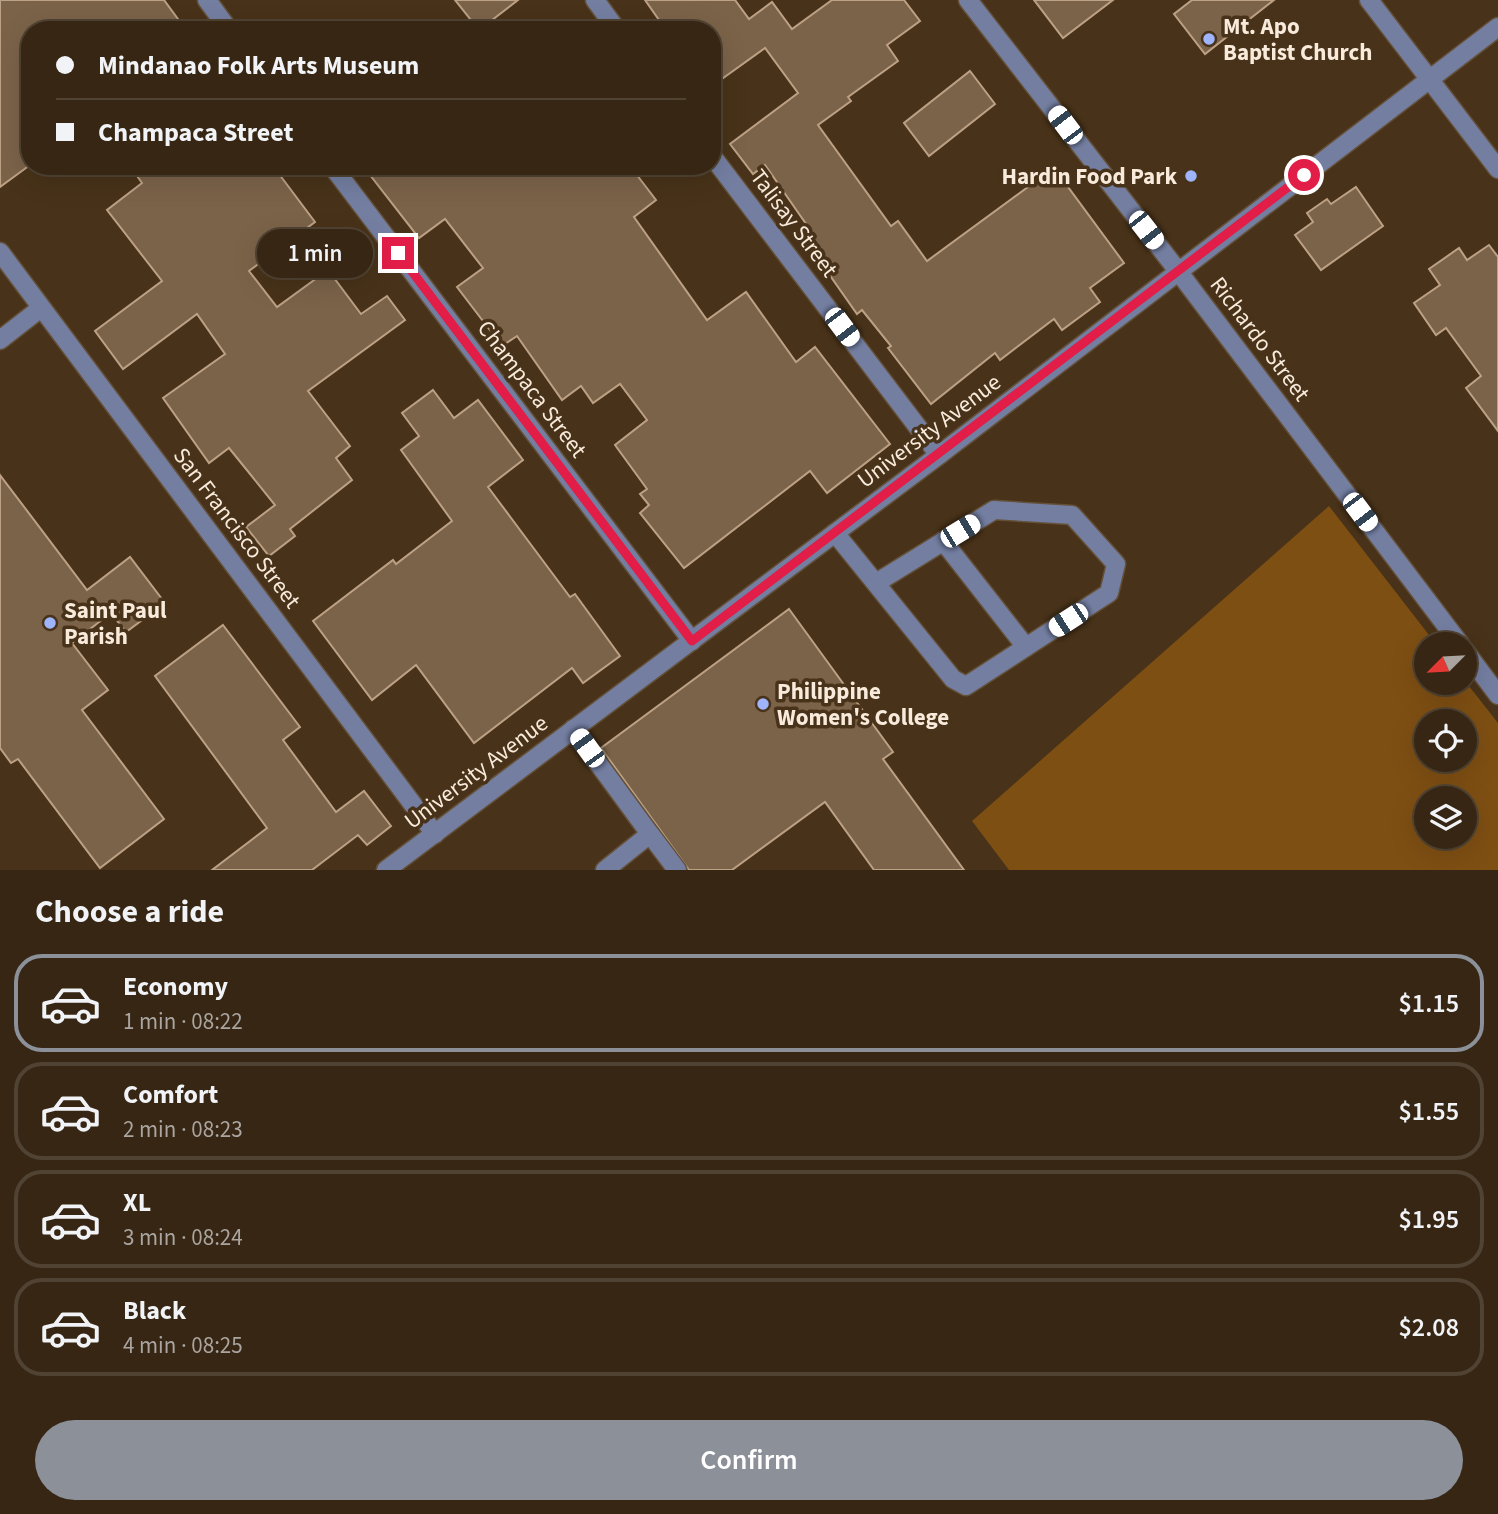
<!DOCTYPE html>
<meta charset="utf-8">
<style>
:root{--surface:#362613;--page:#413221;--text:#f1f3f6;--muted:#aaa5a0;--line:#504333;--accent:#8c9099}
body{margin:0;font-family:"Source Sans 3",sans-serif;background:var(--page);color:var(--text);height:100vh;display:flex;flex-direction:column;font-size:26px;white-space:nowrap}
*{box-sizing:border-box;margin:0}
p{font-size:23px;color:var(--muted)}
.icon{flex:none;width:38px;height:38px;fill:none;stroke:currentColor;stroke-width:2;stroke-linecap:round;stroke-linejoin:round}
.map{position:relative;height:870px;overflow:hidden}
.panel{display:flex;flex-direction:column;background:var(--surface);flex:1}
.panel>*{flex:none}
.top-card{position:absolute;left:21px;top:21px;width:700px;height:154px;border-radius:28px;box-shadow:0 7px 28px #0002,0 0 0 2px var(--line);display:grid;align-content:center;height:154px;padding:0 35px;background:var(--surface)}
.needle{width:46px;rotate:246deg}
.buttons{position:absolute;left:1414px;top:632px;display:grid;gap:14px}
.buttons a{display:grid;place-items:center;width:63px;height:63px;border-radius:50%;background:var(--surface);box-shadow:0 7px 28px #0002,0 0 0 2px var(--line);font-size:35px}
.end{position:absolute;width:32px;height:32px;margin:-16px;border:9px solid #e11d48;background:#fff;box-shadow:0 0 0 4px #fff}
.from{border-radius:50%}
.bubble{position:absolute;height:49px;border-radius:24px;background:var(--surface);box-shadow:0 7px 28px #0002,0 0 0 2px var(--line);font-size:23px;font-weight:600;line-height:49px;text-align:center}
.car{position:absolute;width:21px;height:42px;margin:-21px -10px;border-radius:9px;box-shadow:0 0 5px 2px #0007;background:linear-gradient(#fff 24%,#345 0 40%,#fff 0 76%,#345 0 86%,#fff 0)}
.top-card b{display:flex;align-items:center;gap:24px;height:66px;font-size:26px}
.top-card b+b{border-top:2px solid var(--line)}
.top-card i{width:18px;height:18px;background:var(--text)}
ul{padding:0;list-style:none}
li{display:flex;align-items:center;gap:21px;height:98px;margin:0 14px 10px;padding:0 21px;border:4px solid var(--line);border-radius:28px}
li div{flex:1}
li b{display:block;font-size:26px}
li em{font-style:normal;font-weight:600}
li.selected{border-color:var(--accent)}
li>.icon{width:63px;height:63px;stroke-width:1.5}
h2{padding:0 35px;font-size:32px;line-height:84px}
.button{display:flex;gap:14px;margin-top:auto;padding:14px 35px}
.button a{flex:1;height:80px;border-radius:42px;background:var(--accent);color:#fff;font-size:28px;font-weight:600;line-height:80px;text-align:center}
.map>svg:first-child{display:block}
.green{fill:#7e4f13;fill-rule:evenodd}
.building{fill:#7b6349;stroke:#bca185;stroke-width:2}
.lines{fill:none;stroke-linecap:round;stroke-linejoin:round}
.minor-casing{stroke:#645038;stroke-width:21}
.minor{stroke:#737ea1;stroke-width:18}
.route{stroke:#e11d48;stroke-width:9}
.poi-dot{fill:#9eb4fd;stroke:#483219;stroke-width:2.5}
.labels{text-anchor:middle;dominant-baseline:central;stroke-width:7;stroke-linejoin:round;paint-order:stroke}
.poi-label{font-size:23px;font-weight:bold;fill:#f9ebdc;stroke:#483219;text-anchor:start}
.street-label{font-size:23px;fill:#f9ebdc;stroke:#483219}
</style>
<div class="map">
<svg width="1498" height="870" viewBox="0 0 1498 870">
<rect width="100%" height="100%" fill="#483219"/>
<path class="green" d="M 1329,506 L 1436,644 L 1426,644 L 1426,682 L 1465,682 L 1465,681 L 1498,723 L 1498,870 L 1009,870 L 972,821 ZM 1426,721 L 1465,721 L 1465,760 L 1426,760 ZM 1426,798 L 1465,798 L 1465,836 L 1426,836 Z"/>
<g class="building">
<path d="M 0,0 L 164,0 L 186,30 L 30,30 L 30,165 L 0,187 Z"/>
<path d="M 455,0 L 518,0 L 479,30 Z"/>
<path d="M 645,0 L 735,0 L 749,19 L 772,2 L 792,29 L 832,0 L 904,0 L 920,21 L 887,45 L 898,61 L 848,97 L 851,101 L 818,125 L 891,226 L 898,221 L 927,261 L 1054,168 L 1124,263 L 1090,288 L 1100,302 L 1062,330 L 1054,319 L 1000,360 L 995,353 L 931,404 L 888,348 L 891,346 L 862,310 L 857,314 L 805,240 L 813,234 L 765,165 L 753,174 L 730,144 L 798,93 L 765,48 L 712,86 L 712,30 L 666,30 Z"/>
<path d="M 1034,0 L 1113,0 L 1063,38 Z"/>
<path d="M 1192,0 L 1274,0 L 1205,54 L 1174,14 Z"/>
<path d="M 970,71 L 995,104 L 929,156 L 904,123 Z"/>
<path d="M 130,166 L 273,166 L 315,222 L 249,271 L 277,307 L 328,270 L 361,314 L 387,296 L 405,320 L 308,391 L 350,446 L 336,458 L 352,480 L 290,529 L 295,536 L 269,556 L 246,527 L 275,505 L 229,448 L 209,463 L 163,398 L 225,354 L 197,314 L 123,369 L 95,331 L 162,281 L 107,210 L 142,183 Z"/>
<path d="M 363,166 L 630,166 L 656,200 L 634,217 L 707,320 L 746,292 L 796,362 L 815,347 L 890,444 L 827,493 L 810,471 L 684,568 L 640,513 L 649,505 L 640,494 L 647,489 L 615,445 L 647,420 L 620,384 L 593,403 L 581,386 L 562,400 L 517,336 L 502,346 L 457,287 L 483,268 L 445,219 L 419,238 Z"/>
<path d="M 1356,187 L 1383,226 L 1321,270 L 1295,235 L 1313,222 L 1307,213 L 1327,199 L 1331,204 Z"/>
<path d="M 1489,245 L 1498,257 L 1498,431 L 1466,388 L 1481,376 L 1446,328 L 1436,335 L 1414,303 L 1440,285 L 1429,269 L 1459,248 L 1467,260 Z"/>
<path d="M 433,390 L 454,418 L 478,400 L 523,460 L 488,487 L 570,597 L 575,594 L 620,656 L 583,683 L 572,668 L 474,743 L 416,665 L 372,700 L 313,621 L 393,560 L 396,564 L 452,521 L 401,450 L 419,436 L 402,413 Z"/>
<path d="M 0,475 L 87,590 L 130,557 L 165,603 L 126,632 L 111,613 L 72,643 L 108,690 L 82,710 L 164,819 L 100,868 L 18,759 L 11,763 L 0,748 Z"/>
<path d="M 789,609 L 893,752 L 883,759 L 964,870 L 874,870 L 825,802 L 732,870 L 689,870 L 601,748 Z"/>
<path d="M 223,625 L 300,727 L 283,740 L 336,812 L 364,791 L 391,826 L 367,845 L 358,835 L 312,870 L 212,870 L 267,828 L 155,676 Z"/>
</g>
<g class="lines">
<g class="minor-casing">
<g id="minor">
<path d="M 207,0 L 229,30"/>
<path d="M 595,0 L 617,30"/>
<path d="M 968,0 L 1178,271 L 1460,644"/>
<path d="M 1369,0 L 1498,169"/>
<path d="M 712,156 L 939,455"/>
<path d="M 332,166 L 692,641"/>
<path d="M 0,252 L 435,834"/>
<path d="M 0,340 L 41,308"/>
<path d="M 835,533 L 953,679 L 966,686 L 1109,593 L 1116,564 L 1072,515 L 994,510 L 876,583"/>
<path d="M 943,541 L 1026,647"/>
<path d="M 1465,651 L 1498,695"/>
<path d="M 573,729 L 650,834 L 605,870"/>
<path d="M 650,834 L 677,870"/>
<path d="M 386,870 L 939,455 L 1498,27"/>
</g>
</g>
<use href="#minor" class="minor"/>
</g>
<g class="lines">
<path class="route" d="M 398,253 L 692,641 L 1304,175"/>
</g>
<g class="poi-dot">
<circle cx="1209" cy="39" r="7"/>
<circle cx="1191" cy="176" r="7"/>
<circle cx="50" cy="623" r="7"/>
<circle cx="763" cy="704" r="7"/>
</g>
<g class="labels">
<g class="poi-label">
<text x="1223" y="26">Mt. Apo<tspan x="1223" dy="26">Baptist Church</tspan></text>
<text x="1177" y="176" text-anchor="end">Hardin Food Park</text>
<text x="64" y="610">Saint Paul<tspan x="64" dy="26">Parish</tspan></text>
<text x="777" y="691">Philippine<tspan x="777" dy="26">Women's College</tspan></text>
</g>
<g class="street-label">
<text transform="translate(794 223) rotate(53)">Talisay Street</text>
<text transform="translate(1260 339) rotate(53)">Richardo Street</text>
<text transform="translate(532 389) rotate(53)">Champaca Street</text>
<text transform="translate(929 431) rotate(-37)">University Avenue</text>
<text transform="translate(237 528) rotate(53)">San Francisco Street</text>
<text transform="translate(476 772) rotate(-37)">University Avenue</text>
</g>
</g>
</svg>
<div class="buttons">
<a><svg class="needle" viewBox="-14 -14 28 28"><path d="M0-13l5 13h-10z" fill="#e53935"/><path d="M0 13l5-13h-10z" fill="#aaa5a0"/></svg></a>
<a><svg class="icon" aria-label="locate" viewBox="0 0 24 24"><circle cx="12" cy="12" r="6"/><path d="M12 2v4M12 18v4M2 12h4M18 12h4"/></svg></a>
<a><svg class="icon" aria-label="layers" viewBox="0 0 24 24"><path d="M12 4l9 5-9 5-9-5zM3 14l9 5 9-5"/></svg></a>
</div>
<i class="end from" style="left:1304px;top:175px"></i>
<i class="end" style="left:398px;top:253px"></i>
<div class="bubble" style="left:257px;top:229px;width:116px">1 min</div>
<i class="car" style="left:1065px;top:125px;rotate:323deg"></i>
<i class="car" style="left:1146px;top:230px;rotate:142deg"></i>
<i class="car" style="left:842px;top:327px;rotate:143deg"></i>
<i class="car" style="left:1360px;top:512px;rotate:143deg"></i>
<i class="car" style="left:960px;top:531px;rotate:59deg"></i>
<i class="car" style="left:1068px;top:620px;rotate:237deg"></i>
<i class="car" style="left:587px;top:748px;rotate:324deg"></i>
<div class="top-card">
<b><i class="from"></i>Mindanao Folk Arts Museum</b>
<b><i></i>Champaca Street</b>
</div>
</div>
<section class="panel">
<h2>Choose a ride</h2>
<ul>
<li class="selected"><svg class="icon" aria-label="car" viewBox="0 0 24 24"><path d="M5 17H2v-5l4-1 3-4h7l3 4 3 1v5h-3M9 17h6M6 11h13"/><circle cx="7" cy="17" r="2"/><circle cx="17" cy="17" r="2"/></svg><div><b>Economy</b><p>1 min · 08:22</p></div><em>$1.15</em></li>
<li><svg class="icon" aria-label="car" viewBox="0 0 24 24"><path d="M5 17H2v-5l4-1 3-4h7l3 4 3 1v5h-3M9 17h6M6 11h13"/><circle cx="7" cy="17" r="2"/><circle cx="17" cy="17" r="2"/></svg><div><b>Comfort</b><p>2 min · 08:23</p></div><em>$1.55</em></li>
<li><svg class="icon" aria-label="car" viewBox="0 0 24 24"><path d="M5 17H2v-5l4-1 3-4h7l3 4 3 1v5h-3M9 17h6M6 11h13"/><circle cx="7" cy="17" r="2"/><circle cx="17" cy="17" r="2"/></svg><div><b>XL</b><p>3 min · 08:24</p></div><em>$1.95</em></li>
<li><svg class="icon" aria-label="car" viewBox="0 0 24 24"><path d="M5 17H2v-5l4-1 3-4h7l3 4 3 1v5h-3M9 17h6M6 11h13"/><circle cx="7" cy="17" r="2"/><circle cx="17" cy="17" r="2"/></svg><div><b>Black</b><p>4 min · 08:25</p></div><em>$2.08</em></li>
</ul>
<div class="button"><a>Confirm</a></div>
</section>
